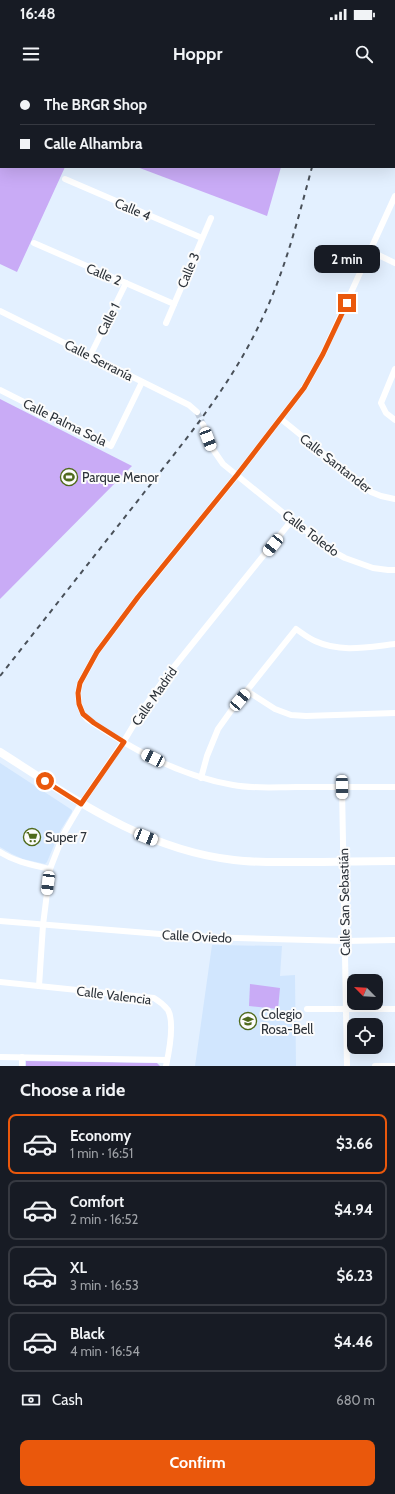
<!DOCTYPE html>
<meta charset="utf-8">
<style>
:root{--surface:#171b24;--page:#242831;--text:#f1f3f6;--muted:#9ea1a6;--line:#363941;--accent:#ea580c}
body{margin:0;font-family:Cabin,sans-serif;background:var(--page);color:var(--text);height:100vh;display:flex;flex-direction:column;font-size:15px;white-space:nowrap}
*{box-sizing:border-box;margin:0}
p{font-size:13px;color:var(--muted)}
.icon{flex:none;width:22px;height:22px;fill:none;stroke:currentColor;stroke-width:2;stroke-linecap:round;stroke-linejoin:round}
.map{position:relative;height:986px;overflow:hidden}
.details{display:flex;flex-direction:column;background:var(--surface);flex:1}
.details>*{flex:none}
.banner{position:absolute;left:0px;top:0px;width:395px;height:88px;box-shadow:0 4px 16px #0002;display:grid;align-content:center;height:88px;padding:0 20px;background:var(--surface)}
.needle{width:26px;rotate:294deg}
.buttons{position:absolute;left:347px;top:894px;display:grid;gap:8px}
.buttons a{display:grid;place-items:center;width:36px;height:36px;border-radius:8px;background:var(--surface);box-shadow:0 4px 16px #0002;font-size:20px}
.end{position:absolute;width:18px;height:18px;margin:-9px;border:5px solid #ea580c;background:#fff;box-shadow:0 0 0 2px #fff}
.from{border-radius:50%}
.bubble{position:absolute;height:28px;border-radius:8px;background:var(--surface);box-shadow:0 4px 16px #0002;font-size:13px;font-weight:700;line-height:28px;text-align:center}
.car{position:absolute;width:12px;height:24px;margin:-12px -6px;border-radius:5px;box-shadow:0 0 3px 1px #0007;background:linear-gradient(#fff 24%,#345 0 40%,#fff 0 76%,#345 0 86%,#fff 0)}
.banner b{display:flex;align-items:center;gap:14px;height:38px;font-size:15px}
.banner b+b{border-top:1px solid var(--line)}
.banner i{width:10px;height:10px;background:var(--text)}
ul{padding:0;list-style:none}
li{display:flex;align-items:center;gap:12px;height:60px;margin:0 8px 6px;padding:0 12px;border:2px solid var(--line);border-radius:8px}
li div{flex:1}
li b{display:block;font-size:15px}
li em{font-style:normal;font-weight:700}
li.selected{border-color:var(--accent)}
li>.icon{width:36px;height:36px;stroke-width:1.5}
h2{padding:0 20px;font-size:18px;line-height:48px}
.pay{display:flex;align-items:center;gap:10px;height:44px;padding:0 20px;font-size:15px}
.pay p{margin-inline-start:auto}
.cta{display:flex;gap:8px;margin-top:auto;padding:8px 20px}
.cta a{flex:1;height:46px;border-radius:8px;background:var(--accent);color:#fff;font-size:16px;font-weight:700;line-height:46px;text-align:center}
.status{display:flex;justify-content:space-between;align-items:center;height:28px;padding:0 20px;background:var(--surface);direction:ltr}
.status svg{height:11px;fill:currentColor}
header{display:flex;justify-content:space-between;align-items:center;height:52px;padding:0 20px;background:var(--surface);font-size:18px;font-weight:700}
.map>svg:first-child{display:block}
.built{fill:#d1e6fe}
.green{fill:#c9abf6}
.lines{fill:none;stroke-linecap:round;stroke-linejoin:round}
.minor-tunnel{stroke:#bfcad8;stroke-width:6;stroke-dasharray:6 3;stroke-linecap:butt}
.minor{stroke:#fff;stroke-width:6}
.tertiary{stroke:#fff;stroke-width:8}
.rail{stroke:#495059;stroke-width:2;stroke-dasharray:5 5;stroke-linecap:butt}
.route{stroke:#ea580c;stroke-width:5}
.labels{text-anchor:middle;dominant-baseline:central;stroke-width:4;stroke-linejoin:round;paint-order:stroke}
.street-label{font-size:13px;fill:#2d333a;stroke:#fcfcfc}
.poi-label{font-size:13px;fill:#2d333a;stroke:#fcfcfc;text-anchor:start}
</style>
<div class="status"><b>16:48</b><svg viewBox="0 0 49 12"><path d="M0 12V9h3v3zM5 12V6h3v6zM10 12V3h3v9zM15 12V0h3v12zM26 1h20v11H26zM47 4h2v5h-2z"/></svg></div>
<header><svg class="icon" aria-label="menu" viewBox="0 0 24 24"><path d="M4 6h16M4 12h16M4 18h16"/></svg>Hoppr<svg class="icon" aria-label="search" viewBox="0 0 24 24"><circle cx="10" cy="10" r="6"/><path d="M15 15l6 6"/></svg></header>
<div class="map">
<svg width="395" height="986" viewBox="0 0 395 986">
<rect width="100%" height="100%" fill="#e3f0ff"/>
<g class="built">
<path d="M 0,683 L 72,730 L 72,732 L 60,751 L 47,782 L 45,784 L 23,779 L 12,774 L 0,767 Z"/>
<path d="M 212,865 L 282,866 L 280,896 L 295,895 L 296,986 L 195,986 Z"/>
</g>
<g class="green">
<path d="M 0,0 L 306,0 L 1,1 L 1,87 L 65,87 L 17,192 L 0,184 Z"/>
<path d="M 137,87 L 281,87 L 267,136 Z"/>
<path d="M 0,319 L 132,386 L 0,519 Z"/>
<path d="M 250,904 L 280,908 L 278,929 L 249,926 Z"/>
<path d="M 26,981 L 157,983 L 160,986 L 26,986 Z"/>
</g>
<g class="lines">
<path class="minor-tunnel" d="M 197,332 L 203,344"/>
<g class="minor">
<path d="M 65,99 L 202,158"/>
<path d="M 395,116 L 323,274 L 304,308 L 237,395 L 138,517 L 97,572 L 80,603 L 78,613 L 79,624 L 83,634 L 87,639 C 132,669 179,696 233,705 C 254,709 276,707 297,707 C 330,707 362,707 395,707"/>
<path d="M 34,163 L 174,224"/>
<path d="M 370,171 L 395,183"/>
<path d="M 0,231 L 189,325 L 197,332"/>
<path d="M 166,243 L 211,138"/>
<path d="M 90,276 L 126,203"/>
<path d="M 395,289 L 381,323 L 386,333 L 395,340"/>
<path d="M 0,310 L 111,366 L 142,302"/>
<path d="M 281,339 L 371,412 L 381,416 L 395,419"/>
<path d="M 203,344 L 212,368 L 223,384 L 292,440 L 334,472 L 345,478 L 373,488 L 388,490 L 395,490"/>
<path d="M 247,611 L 275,629 L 291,635 L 306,636 L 395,633"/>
<path d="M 201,698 L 207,676 L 218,649 L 233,628 L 296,549 C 302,553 308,558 315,561 C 341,573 368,567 395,564"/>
<path d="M 342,707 L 347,986"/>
<path d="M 0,772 C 15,782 33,785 50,789"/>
<path d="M 0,841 L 197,857 L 345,861 L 395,860"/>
<path d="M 0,902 L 154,918 C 159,921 164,925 168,930 C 175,943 169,972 166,986"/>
<path d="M 39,906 L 43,845 L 50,789 L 64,753 L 81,724 L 124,661 L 145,626 L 165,598 L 292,440"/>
<path d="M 307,929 L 395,929"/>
<path d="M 0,977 L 167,980"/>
<path d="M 22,977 L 22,986"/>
<path d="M 375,986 L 395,986"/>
</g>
<path class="tertiary" d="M 0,672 C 74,719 145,770 234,780 C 258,783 281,782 304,782 C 334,782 365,781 395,781"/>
<g class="rail">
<path d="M 331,1 L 332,0"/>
<path d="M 0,596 C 48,535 95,475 143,414 C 186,359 232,304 262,239 C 285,191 298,139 312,87"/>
</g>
</g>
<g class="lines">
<path class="route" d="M 45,701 L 81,724 L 124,662 L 94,643 L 83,634 L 79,624 L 78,613 L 80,603 L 97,572 L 138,517 L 237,395 L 304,308 L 323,274 L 347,223"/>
</g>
<defs>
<g id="stadium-ring" transform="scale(0.9)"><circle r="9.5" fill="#fcfcfc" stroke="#4f6a1c" stroke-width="1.5"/><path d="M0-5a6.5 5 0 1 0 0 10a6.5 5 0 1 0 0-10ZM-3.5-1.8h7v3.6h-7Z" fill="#4f6a1c"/></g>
<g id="supermarket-ring" transform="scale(0.9)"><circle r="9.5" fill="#fcfcfc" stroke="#4f6a1c" stroke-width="1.5"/><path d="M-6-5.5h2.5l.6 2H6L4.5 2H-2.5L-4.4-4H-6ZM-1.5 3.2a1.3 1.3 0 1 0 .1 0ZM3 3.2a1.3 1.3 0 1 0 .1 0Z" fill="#4f6a1c"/></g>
<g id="university-ring" transform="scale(0.9)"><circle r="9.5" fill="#fcfcfc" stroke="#4f6a1c" stroke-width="1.5"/><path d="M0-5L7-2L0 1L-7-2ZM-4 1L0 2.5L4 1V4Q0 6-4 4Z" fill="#4f6a1c"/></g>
</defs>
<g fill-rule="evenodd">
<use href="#stadium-ring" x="69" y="397"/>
<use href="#supermarket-ring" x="32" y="757"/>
<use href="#university-ring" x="248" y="941"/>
</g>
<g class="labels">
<g class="street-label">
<text transform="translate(133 129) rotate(23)">Calle 4</text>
<text transform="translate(188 190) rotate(-67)">Calle 3</text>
<text transform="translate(104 194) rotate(23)">Calle 2</text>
<text transform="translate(108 239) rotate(-63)">Calle 1</text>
<text transform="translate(99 280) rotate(27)">Calle Serranía</text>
<text transform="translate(65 342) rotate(26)">Calle Palma Sola</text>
<text transform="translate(336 383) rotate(38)">Calle Santander</text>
<text transform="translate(311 453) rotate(37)">Calle Toledo</text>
<text transform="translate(154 616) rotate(-55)">Calle Madrid</text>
<text transform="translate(344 822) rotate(-91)">Calle San Sebastián</text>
<text transform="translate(197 856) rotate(3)">Calle Oviedo</text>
<text transform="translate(114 915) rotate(7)">Calle Valencia</text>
</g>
<g class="poi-label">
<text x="82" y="397">Parque Menor</text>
<text x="45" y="757">Super 7</text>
<text x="261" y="934">Colegio<tspan x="261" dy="15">Rosa-Bell</tspan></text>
</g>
</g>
</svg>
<div class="buttons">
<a><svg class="needle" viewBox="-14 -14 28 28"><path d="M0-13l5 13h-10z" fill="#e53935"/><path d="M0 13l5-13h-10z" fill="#9ea1a6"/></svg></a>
<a><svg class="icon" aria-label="locate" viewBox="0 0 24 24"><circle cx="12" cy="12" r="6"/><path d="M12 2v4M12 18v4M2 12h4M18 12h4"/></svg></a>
</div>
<i class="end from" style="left:45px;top:701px"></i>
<i class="end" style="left:347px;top:223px"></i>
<div class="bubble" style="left:314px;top:165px;width:66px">2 min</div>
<i class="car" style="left:208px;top:359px;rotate:159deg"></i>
<i class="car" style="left:273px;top:465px;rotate:219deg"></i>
<i class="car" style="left:240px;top:620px;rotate:40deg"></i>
<i class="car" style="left:153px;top:678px;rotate:297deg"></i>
<i class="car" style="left:342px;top:707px;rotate:179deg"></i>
<i class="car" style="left:146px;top:757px;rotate:112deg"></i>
<i class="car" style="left:48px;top:803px;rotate:187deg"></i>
<div class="banner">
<b><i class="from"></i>The BRGR Shop</b>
<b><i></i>Calle Alhambra</b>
</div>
</div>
<section class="details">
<h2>Choose a ride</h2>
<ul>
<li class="selected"><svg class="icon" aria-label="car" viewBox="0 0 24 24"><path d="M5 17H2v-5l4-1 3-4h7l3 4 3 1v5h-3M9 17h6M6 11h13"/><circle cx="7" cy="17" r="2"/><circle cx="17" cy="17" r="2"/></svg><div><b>Economy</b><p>1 min · 16:51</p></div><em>$3.66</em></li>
<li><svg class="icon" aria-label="car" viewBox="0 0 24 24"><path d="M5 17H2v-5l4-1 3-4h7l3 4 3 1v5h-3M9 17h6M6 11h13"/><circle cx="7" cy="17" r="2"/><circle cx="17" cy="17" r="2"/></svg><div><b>Comfort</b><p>2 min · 16:52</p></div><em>$4.94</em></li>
<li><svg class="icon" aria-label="car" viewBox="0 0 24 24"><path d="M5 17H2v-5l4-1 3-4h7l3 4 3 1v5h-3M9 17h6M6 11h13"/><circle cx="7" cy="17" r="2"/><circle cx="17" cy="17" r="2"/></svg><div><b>XL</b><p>3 min · 16:53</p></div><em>$6.23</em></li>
<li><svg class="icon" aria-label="car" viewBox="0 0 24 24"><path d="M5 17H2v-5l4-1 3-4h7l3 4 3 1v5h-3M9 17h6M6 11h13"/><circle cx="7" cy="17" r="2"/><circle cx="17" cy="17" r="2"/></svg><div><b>Black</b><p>4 min · 16:54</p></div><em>$4.46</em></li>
</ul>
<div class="pay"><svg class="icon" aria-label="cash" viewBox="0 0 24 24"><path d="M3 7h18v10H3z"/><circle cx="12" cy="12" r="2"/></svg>Cash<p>680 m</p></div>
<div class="cta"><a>Confirm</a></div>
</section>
